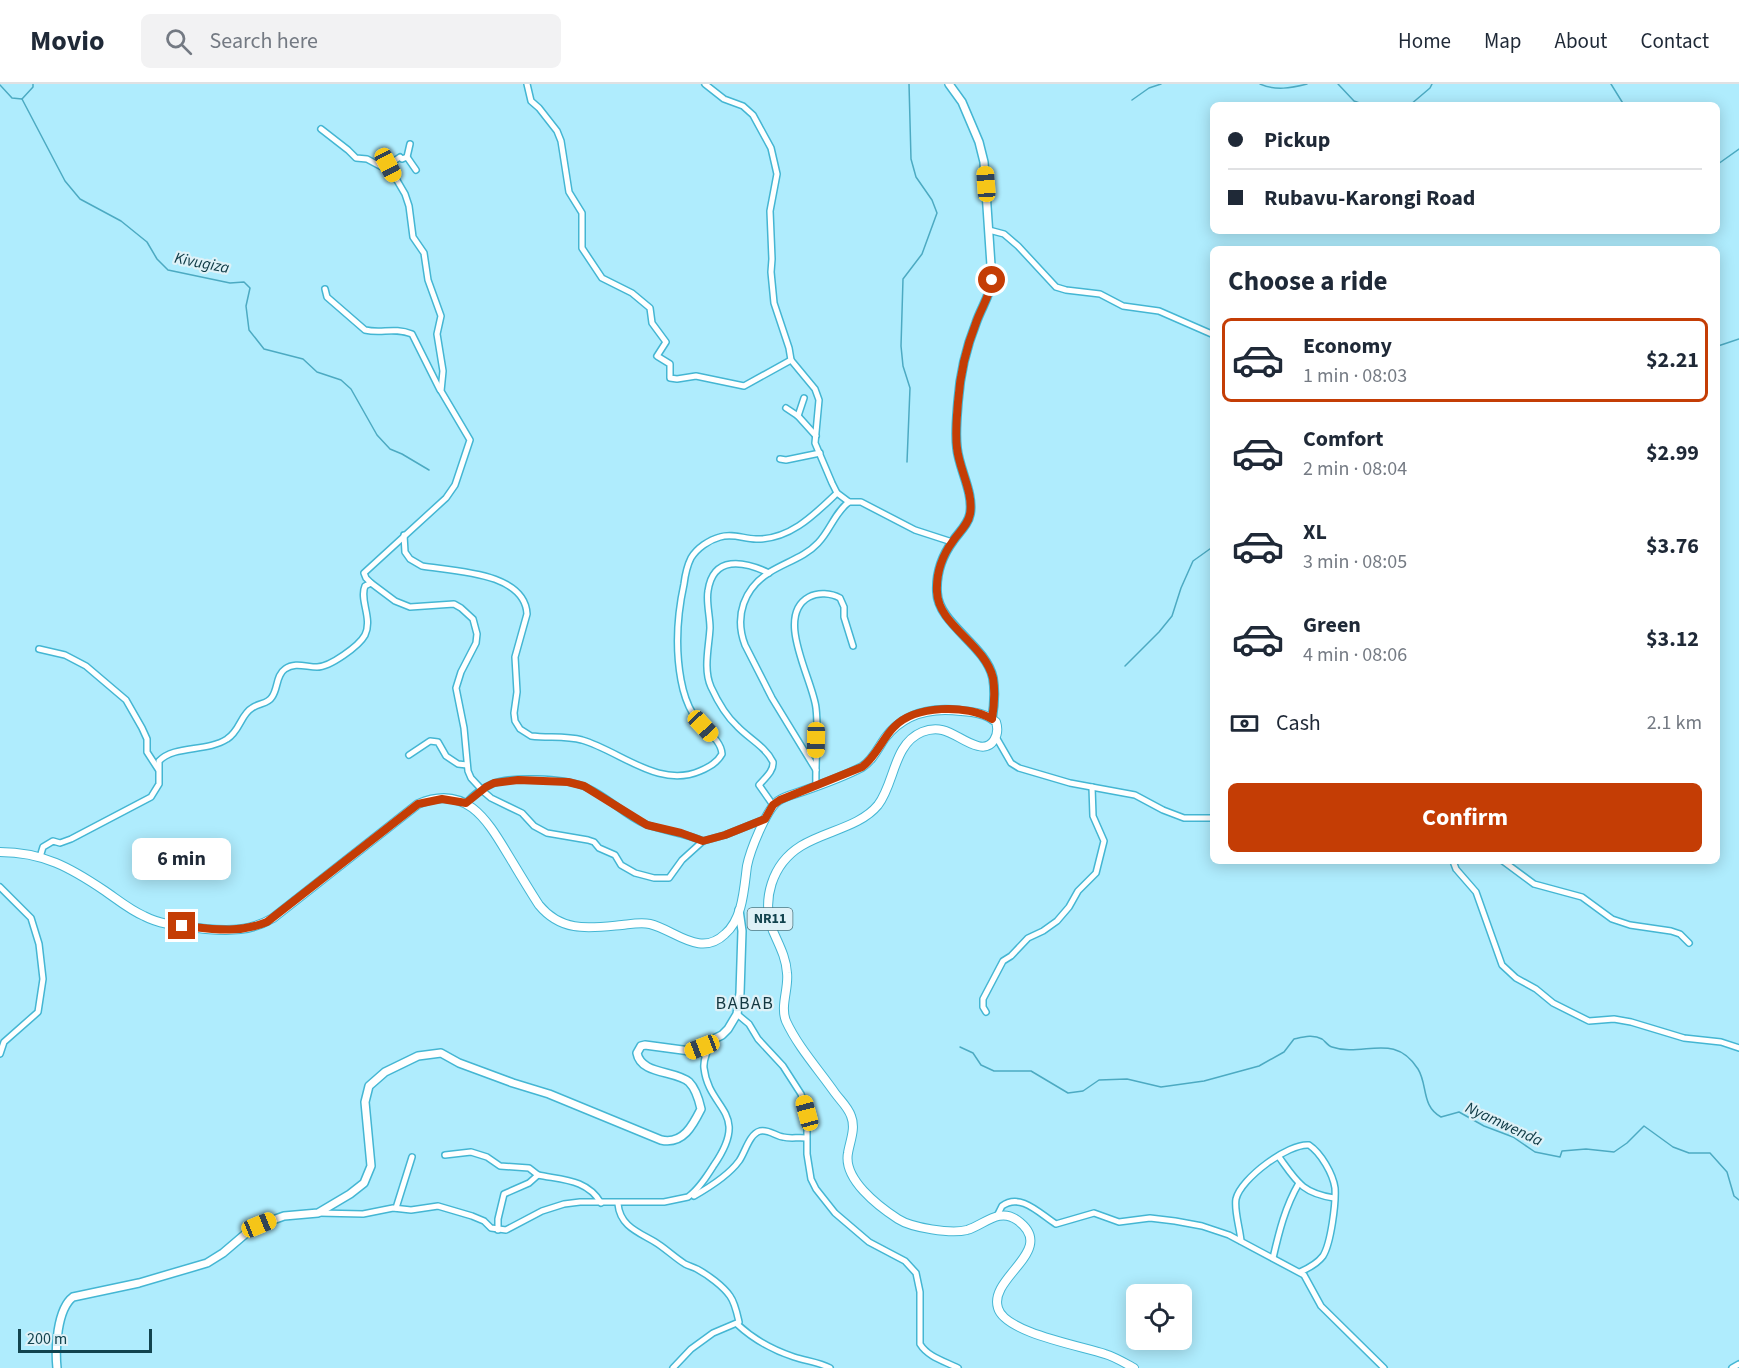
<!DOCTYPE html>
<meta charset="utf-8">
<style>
:root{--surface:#fff;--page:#f2f2f3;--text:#1f2937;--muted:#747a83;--line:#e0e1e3;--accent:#c43d05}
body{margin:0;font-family:"Source Sans 3",sans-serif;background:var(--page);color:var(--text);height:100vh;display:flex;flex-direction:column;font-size:22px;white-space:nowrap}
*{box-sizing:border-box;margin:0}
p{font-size:20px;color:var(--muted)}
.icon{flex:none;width:33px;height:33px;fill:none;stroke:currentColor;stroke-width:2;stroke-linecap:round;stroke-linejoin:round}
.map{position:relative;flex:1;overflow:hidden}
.details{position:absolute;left:1210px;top:162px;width:510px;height:618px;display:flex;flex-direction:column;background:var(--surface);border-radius:9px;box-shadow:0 3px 15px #0003}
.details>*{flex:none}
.top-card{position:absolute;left:1210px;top:18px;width:510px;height:132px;border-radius:9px;box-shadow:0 3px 15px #0003;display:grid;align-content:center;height:132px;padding:0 18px;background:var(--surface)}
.tools{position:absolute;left:1126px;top:1200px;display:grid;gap:12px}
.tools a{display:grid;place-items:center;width:66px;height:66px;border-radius:9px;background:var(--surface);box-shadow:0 3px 15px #0003;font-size:30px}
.scale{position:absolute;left:18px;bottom:15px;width:134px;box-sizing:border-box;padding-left:6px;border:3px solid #12434e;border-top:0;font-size:16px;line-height:21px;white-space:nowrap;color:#12434e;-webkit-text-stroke:4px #def1f7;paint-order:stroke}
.end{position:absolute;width:27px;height:27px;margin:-14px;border:8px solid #c43d05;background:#fff;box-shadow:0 0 0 3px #fff}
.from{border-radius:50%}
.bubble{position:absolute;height:42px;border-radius:9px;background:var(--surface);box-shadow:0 3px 15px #0003;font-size:20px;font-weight:700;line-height:42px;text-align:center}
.car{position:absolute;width:18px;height:36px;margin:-18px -9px;border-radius:8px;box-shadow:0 0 4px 2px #0007;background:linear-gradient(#f5c518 24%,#345 0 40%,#f5c518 0 76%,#345 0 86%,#f5c518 0)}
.top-card b{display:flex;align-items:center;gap:21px;height:57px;font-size:22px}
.top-card b+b{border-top:2px solid var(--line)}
.top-card i{width:15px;height:15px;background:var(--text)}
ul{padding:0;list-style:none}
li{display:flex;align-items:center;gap:18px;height:84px;margin:0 12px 9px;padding:0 6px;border:3px solid transparent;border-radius:9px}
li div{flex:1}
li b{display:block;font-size:22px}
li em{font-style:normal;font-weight:700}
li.current{border-color:var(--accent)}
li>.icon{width:54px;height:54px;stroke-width:1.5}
h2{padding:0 18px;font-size:27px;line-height:72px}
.pay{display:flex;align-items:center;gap:15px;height:66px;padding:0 18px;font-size:22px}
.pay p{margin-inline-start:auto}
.primary-button{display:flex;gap:12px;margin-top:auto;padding:12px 18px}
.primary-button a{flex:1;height:69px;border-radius:9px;background:var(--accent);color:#fff;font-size:24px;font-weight:700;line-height:69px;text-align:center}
header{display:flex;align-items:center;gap:36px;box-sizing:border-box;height:84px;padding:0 30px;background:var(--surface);border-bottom:2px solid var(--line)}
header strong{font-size:28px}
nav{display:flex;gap:33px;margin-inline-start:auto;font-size:21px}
.search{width:420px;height:54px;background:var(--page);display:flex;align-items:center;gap:15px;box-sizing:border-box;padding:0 21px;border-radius:9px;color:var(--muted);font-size:22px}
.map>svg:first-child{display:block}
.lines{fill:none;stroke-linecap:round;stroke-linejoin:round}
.stream{stroke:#4caac2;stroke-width:1.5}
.minor-casing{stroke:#44b6d3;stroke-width:8}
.major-casing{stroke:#44b6d3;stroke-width:10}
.highway-casing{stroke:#44b6d3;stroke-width:10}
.minor{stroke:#fff;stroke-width:5}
.major{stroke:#fff;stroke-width:7}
.highway{stroke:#fff;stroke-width:8}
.route{stroke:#c43d05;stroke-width:8}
.labels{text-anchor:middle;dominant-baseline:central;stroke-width:4.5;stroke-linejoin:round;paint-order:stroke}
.shield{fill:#def1f7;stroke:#4f7781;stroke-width:1.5}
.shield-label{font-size:14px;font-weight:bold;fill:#12434e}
.water-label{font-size:16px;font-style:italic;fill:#0c3843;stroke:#def1f7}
.quarter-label{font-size:18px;letter-spacing:1.5px;fill:#133740;stroke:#def1f7}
</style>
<header>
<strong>Movio</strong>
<div class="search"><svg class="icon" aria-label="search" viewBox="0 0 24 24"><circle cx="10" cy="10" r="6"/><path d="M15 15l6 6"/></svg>Search here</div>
<nav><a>Home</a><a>Map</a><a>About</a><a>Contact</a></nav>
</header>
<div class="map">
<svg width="1739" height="1284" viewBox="0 0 1739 1284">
<rect width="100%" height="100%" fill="#afecfd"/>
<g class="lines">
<g class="stream">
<path d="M 1260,0 C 1276,7 1291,4 1307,0"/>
<path d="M 1338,0 L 1354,17 L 1365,21"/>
<path d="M 1611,0 L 1624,21"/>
<path d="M 0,1 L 12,14 L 22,15 L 33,3 L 33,0"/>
<path d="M 22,15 L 65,97 L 80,115 L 121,137 L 147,158 L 157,175 L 168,186 L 230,199 L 244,198 L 250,204 L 246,222 L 249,246 L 264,265 L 303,275 L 317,288 L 341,296 L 351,305 L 377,351 L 390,365 L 402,370 L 429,386"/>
<path d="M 1132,16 L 1149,4 L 1161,0"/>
<path d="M 1410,21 L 1430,4 L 1432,0"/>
<path d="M 1718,80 L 1739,65"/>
<path d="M 1718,262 L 1739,255"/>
<path d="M 907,378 L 910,304 L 903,282 L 901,262 L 903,195 L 922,170 L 937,129 L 932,116 L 916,93 L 911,75 L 909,0"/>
<path d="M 1125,582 L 1159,548 L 1172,532 L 1181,504 L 1193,477 L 1214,462"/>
<path d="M 960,963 L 973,969 L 981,981 L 994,987 L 1031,987 L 1068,1009 L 1083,1007 L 1099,996 L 1127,995 L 1161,1003 L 1204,997 L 1259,982 L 1284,968 L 1294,955 C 1303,953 1313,950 1322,955 C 1325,957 1328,962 1332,963 C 1363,974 1394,947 1418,985 C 1428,1001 1421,1022 1441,1033 L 1459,1028 L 1484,1042 L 1513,1053 L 1535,1068 L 1560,1073 L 1562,1067 L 1586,1065 L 1614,1068 L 1627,1059 L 1644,1042 L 1673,1063 L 1689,1069 L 1710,1069 L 1727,1088 L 1734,1112 L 1739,1116"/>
</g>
<g class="minor-casing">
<g id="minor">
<path d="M 527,0 L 531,17 L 539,24 L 557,47 L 561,57 L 569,108 L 582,129 L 582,164 L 602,194 L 632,209 L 650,224 L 652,239 L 666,258 L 657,272 L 670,280 L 670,294 L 677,295 L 696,292 L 744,302 L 791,276"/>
<path d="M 705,0 L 724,15 L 743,22 L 753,31 L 771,64 L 777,90 L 770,127 L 772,175 L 771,188 L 774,219 L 789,264 L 791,276 L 815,305 L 819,316 L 815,359 L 832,399 L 837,409 L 849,418"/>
<path d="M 407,73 L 416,86"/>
<path d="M 388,81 L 400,73 L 402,75 L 407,73 L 410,60"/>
<path d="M 989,146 L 1004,150 L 1018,162 L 1056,203 L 1066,206 L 1100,210 L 1123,222 L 1159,227 L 1214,251"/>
<path d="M 325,205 L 327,213 L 365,246 C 382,250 393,243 412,250 L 440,306"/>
<path d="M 786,324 L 798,332 L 816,352"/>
<path d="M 798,332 L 804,314"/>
<path d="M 780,375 L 786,376 L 820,369"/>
<path d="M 404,451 L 405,468 L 410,475 L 422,482 C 453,487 525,488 527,530 L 515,573 L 517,608 L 514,629 L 515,637 L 520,645 L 531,652 C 548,654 566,652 582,656 C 620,667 659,705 700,687 C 709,683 717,679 722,670 C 721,654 701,644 693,630 C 687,620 683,607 681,596 C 675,563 677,532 684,500 C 685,492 687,482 691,474 C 697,464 709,456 720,453 C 733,449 744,455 756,455 C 790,456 815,430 837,409"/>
<path d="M 769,489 C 744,477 713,471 708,507 C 706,518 710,532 710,544 C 709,563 703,585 711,603 C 717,616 726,632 737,642 C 748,654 765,662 773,678 C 774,687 765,694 759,701 L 773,721"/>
<path d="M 371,499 L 395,517 L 410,523 L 454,520 L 461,524 L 473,535 L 477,550 L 476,559 L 461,588 L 456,604 L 464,644 L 468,687 L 471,694 L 484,708 L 491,714 L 522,729 L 534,742 L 547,749 L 588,756 L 594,758 L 599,764 L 615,771 L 621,781 L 635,789 L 654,794 L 669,794 L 682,776 L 703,757 L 725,751 L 765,735"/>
<path d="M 39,565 L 65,571 L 86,582 L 126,616 L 142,644 L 147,655 L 147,668 L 158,685"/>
<path d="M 996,653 L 1011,679 L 1019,684 L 1070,699 L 1135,711 L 1163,726 L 1184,734 L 1214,734"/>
<path d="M 409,671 L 430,657 L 438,658 L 446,672 L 458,680 L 467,681"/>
<path d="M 816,686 L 772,614 L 745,561 C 734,532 744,504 770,488 C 786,478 805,473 818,459 C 830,447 835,428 849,418 L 861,418 L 915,446 L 952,458"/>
<path d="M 816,702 C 815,676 819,650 816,624 C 813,596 774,532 809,513 C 818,508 831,509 840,514 L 844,523 L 844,533 L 853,562"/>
<path d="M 466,719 C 472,712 483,704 492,700 C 512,692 562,694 583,702 C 606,710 623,731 645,740 C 664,747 684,749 703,757"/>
<path d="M 40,773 L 43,763 L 53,757 L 60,759 L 71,755 L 151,713 L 159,700 L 159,677 C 174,661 207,668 227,655 C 240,647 241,630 252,624 C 259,619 268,620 272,613 C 278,605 276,591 285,585 C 295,578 306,583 317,583 C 330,583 359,562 365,551 C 373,534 359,516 365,502 L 371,499 L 366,494 L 364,489 L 446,414 L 455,401 L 470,356 L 441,307 L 443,287 L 437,250 L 441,232 L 428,196 L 424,169 L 413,153 L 409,122 L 405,110 L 388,81 L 382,83 L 367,75 L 356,74 L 348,66 L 321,45"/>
<path d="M 1453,777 L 1456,785 L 1476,808 L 1502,881 L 1516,894 L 1536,905 L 1553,919 L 1589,937 L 1614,935 L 1631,938 L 1684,954 L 1721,958 L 1739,964"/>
<path d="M 1503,777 L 1534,800 L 1582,813 L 1612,835 L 1630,841 L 1671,847 L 1680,850 L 1689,859"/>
<path d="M 0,803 L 31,834 L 39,860 L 43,895 L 38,928 L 4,958 L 0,970"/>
<path d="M 986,928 L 983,923 L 983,915 L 1003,877 L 1011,872 L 1028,854 L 1043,847 L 1057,837 L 1069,823 L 1078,807 L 1096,789 L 1104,757 L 1093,732 L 1092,703"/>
<path d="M 737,930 L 749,940 L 758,955 L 783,982 L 801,1010 L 807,1029 L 807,1070 L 811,1095 L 816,1105 L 835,1129 L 869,1158 L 905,1177 L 916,1189 L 920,1208 L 920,1260 C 928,1273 944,1277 958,1284"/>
<path d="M 445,1071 L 471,1068 L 487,1073 L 500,1082 L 529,1084 L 538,1091"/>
<path d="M 1279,1073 C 1297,1098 1302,1109 1334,1114"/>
<path d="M 694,1112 C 710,1103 728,1092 739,1077 C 745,1069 749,1050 760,1047 C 769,1045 775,1052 783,1053 C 790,1055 798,1053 806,1054"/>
<path d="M 618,1120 C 620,1142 638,1148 655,1158 C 665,1164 674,1173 685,1180 C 689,1182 693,1183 697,1185 C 708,1191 723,1202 730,1212 C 735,1219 737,1229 739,1238 L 713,1249 L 691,1265 L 673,1284"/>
<path d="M 396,1124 L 412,1073"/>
<path d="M 319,1129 L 363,1130 L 393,1124 L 411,1126 L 438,1122 L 472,1132 L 484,1137 L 491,1144 L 506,1146 L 542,1127 L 564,1120 L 580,1118 L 664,1118 L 688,1113 C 699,1105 707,1092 714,1081 C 751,1027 709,1027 704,984 C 703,975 708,965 712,957"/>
<path d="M 997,1132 L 1002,1122 C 1021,1108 1041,1131 1056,1140 L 1094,1129 L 1119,1138 L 1150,1134 L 1175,1137 L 1202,1142 L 1229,1151 L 1304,1191 L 1321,1222 L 1384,1284"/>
<path d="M 498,1146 L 498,1135 L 504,1110 L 529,1099 L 538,1091 C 562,1096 587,1095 601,1119"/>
<path d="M 1241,1157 C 1240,1144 1234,1127 1236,1115 C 1241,1094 1289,1059 1309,1061 C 1321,1069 1333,1090 1335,1104 C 1336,1119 1331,1159 1323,1172 C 1317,1180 1309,1184 1300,1188"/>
<path d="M 1273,1174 C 1279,1148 1285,1123 1299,1099"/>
<path d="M 737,1240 C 753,1255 773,1266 794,1273 C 806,1277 819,1278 830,1284"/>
<path d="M 1732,1284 L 1739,1280"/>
</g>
</g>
<g class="major-casing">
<g id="major">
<path d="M 949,0 L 962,18 L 979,58 L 984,78 L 992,196 C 990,212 981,224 976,239 C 966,264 960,290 958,318 C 957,332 955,349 957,364 C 959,385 974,409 970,430 C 968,441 959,448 953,457 C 942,472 936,489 937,508 C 938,540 986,561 993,594 C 995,606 994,623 992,635"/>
<path d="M 57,1284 C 55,1265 57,1225 73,1213 L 139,1199 L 207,1179 L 223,1169 L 250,1146 L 259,1141 L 284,1132 L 318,1129 L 350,1110 L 364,1099 L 371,1082 L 365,1018 L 369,1002 L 385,988 L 418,972 L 441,969 L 459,979 L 513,999 L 549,1010 L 661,1056 C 683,1061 693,1041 701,1025 C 699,1016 696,1005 689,998 C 675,986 641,991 637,969 L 641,962 L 645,961 L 690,967 L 722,951 L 728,945 L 737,930 L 740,909 L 742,847 L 739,826"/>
</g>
</g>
<g class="highway-casing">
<path id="highway" d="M 0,768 C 43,768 71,784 105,807 C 118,816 130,826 144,832 C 163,842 185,842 206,845 C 230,847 251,847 273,834 L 418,720 C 465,700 486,734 507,769 C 518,787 528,804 539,821 C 562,849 590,844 622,841 C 631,840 641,838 650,840 C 675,846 700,874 725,850 C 743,835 744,804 747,782 C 750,767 766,726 778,717 C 785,712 795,710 803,707 C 823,700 843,693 862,683 C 873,676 878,664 885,654 C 904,629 931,623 961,627 C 973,628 986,629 996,638 C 1000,650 993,666 978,662 C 958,657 946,638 922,648 C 893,660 895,699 878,721 C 860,743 825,747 801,762 C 772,780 761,816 773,847 C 779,861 786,873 787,889 C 789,904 780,922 786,937 C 798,963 819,986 835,1009 C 840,1016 848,1023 851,1032 C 856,1044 850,1057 848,1069 C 843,1095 878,1122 898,1135 C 912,1144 951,1150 967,1146 C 984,1141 999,1123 1017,1136 C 1059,1166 988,1193 998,1224 C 1005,1249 1082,1262 1105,1270 C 1115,1273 1125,1279 1134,1284"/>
</g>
<use href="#minor" class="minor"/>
<use href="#major" class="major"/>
<use href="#highway" class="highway"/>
</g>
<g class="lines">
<path class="route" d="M 182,842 C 211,845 238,850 267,838 L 418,720 L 442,715 L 466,719 L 486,703 L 494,699 L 518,696 L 568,698 L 584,702 L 647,741 L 681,749 L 703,757 L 725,751 L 765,735 L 773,721 L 780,716 L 862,683 C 876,673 882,655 894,643 C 915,621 967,620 992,635 C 994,623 995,606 993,594 C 985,560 938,541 937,508 C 936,489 942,472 953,457 C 959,448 968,441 970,430 C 974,409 959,385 957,364 C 955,349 957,332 958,318 C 960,290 966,264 976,239 C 981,224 990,212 992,196"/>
</g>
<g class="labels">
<rect class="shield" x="747.5" y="824" width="45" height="22" rx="4.5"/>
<g class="shield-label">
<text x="770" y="835">NR11</text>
</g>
<g class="water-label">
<text transform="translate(202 179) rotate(11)">Kivugiza</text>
<text transform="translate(1504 1040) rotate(25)">Nyamwenda</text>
</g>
<g class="quarter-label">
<text x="745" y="919">BABAB</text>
</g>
</g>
</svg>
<div class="tools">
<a><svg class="icon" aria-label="locate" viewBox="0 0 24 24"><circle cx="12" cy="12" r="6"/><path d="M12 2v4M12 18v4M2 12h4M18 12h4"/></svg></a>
</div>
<div class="scale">200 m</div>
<i class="end from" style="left:992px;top:196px"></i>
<i class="end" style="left:182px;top:842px"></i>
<div class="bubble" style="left:132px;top:754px;width:99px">6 min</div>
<i class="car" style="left:388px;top:81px;rotate:152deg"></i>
<i class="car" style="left:986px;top:100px;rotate:356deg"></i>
<i class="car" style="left:703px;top:642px;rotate:137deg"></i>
<i class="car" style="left:816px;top:656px;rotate:181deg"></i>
<i class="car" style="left:702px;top:963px;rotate:249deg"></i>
<i class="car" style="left:807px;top:1029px;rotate:345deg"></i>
<i class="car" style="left:259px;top:1141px;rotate:68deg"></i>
<div class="top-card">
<b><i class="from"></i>Pickup</b>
<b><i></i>Rubavu-Karongi Road</b>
</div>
<section class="details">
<h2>Choose a ride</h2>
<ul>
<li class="current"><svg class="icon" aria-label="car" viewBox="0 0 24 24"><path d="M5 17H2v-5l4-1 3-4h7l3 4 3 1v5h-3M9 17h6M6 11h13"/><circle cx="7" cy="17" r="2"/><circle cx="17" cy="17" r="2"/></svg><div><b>Economy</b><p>1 min · 08:03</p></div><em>$2.21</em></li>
<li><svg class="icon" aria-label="car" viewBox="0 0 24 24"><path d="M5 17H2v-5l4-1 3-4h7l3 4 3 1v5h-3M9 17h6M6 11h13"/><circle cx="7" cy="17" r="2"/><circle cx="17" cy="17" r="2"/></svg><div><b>Comfort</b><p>2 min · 08:04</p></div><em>$2.99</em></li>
<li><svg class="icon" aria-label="car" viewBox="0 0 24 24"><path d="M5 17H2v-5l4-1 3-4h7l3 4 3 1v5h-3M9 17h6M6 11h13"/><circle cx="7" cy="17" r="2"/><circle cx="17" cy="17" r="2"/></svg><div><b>XL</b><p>3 min · 08:05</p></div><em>$3.76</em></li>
<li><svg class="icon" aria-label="car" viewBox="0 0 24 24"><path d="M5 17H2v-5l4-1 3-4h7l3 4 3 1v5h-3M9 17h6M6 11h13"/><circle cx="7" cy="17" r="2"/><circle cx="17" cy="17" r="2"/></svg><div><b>Green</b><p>4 min · 08:06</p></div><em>$3.12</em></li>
</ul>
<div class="pay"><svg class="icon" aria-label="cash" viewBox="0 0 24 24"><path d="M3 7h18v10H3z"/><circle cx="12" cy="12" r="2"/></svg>Cash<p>2.1 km</p></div>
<div class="primary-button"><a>Confirm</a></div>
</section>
</div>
